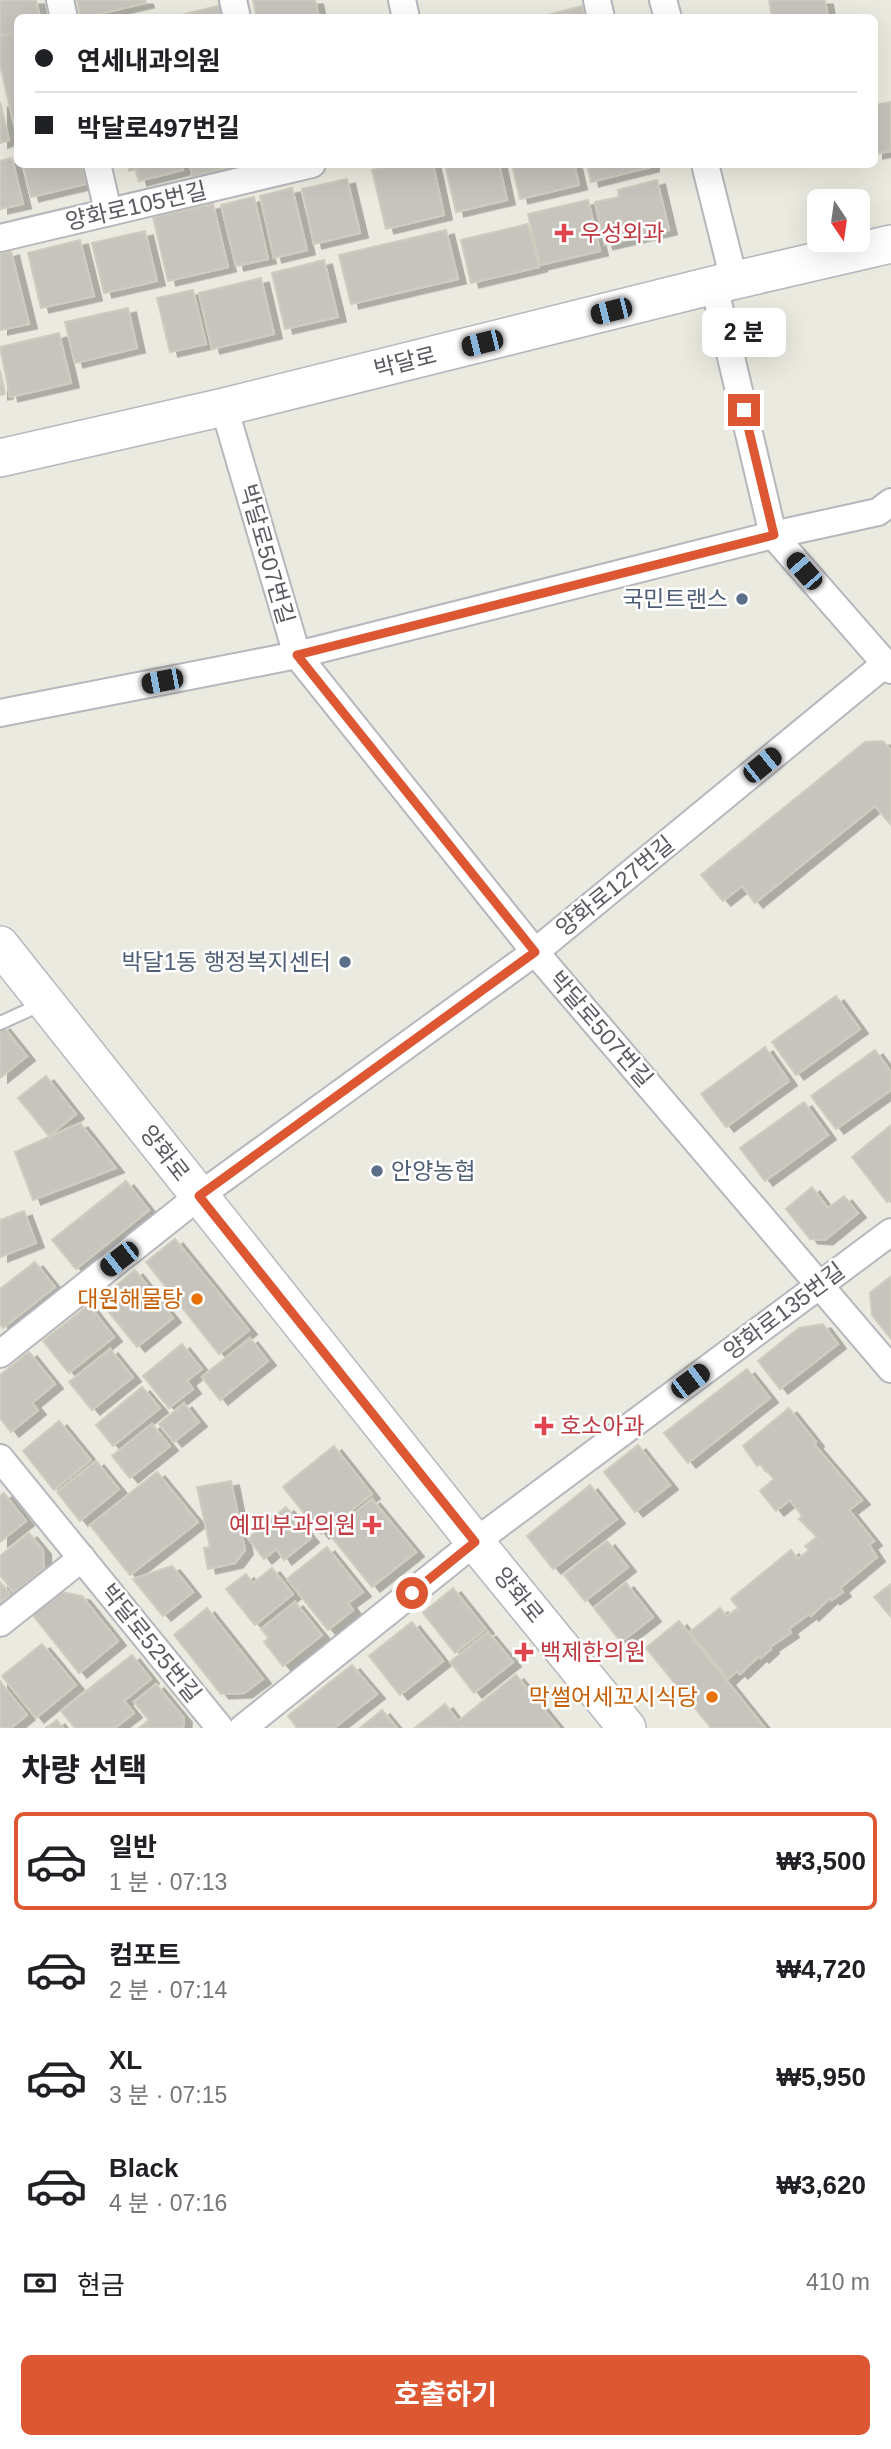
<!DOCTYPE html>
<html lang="ko">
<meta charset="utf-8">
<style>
:root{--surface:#fff;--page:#f2f2f2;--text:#202124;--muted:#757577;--line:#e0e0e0;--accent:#de5733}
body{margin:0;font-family:Helvetica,"Noto Sans KR",sans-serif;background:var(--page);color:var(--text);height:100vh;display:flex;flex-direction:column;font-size:26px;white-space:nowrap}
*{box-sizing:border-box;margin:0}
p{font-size:23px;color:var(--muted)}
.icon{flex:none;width:38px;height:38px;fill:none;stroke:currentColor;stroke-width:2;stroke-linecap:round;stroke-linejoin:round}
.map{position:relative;height:1728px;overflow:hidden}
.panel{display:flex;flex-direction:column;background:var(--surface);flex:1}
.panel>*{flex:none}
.top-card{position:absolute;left:14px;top:14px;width:864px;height:154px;border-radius:10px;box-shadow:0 7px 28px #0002;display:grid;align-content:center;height:154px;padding:0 21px;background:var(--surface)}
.needle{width:46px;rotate:167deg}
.controls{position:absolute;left:807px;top:189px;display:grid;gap:14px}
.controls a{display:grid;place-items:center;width:63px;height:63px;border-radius:10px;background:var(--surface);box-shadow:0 7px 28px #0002;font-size:35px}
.end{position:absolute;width:32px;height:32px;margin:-16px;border:9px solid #de5733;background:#fff;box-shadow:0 0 0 4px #fff}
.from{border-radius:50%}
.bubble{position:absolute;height:49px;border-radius:10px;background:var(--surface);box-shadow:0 7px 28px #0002;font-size:23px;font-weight:700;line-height:49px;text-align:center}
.car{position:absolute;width:21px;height:42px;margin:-21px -10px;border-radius:9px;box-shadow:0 0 5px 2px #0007;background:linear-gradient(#222 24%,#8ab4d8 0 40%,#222 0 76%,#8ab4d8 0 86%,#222 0)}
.top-card b{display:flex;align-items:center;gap:24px;height:66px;font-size:26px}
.top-card b+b{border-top:2px solid var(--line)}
.top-card i{width:18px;height:18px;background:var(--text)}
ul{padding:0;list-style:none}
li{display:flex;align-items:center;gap:21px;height:98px;margin:0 14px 10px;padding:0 7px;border:4px solid transparent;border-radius:10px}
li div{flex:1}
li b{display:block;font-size:26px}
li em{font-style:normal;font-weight:700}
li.selected{border-color:var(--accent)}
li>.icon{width:63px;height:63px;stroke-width:1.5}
h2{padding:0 21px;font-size:32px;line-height:84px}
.pay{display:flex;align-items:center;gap:18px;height:77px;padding:0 21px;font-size:26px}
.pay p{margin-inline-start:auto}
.primary-button{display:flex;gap:14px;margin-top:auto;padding:14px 21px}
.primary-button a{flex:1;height:80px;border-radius:10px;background:var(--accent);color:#fff;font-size:28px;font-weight:700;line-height:80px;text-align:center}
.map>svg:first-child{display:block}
.building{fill:#c6c4bd;stroke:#cfccbf;stroke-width:2;filter:url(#shadow)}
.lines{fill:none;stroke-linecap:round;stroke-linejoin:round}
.lane-casing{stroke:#b6b7bc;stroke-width:16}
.street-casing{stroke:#b6b7bc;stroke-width:30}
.secondary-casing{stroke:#b6b8be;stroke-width:40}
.lane{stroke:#fff;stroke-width:12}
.street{stroke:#fff;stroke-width:26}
.secondary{stroke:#fff;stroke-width:37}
.route{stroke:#de5733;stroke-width:9}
.health-dot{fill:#e0444e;stroke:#fff;stroke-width:2.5}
.service-dot{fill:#5c6f8a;stroke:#fff;stroke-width:2.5}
.food-dot{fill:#e8710a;stroke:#fff;stroke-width:2.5}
.labels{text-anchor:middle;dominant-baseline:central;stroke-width:5;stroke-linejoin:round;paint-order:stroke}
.street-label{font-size:23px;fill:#595b60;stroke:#fff}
.health-label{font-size:23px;fill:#be3a42;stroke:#fff;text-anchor:start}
.service-label{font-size:23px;fill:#4e5e75;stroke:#fff;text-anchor:end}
.food-label{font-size:23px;fill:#c56008;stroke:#fff;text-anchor:end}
</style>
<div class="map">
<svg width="891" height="1728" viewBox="0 0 891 1728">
<defs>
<filter id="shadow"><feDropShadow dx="8" dy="4.5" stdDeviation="0" flood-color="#0004"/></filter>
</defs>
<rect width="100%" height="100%" fill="#ebeae0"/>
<g class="building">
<path d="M 0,0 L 36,0 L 40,18 L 18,18 L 18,32 L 0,36 Z"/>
<path d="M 77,0 L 145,0 L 146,3 L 81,18 Z"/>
<path d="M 253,0 L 315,0 L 319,18 L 257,18 Z"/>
<path d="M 769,0 L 825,0 L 828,18 L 772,18 Z"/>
<path d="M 222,5 L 225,18 L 169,18 Z"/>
<path d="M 582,6 L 585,18 L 536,18 Z"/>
<path d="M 18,32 L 18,123 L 14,124 L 0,65 L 0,36 Z"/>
<path d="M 0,102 L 9,140 L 0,143 Z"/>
<path d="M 891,102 L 891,151 L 875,154 L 875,105 Z"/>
<path d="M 12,158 L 23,204 L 0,209 L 0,161 Z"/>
<path d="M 23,164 L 82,164 L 86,184 L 31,197 Z"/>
<path d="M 128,164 L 181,164 L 183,170 L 139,181 L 136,169 L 129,171 Z"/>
<path d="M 190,164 L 243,164 L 192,176 Z"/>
<path d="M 397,164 L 433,164 L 444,215 L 386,229 L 372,170 Z"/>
<path d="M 445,164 L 499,164 L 507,200 L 456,212 Z"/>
<path d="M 512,164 L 574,164 L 579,185 L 520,199 Z"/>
<path d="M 587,164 L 651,164 L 651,167 L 591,182 Z"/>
<path d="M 347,179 L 360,233 L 314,244 L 302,189 Z"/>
<path d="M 657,180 L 669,230 L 605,245 L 595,202 L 619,197 L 618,190 Z"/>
<path d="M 292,188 L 307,250 L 274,258 L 260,196 Z"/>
<path d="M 254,197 L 268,259 L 236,266 L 221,205 Z"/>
<path d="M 588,200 L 600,251 L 540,265 L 528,214 Z"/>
<path d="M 213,204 L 228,267 L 168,281 L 153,217 Z"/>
<path d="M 528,224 L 539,267 L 471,283 L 461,240 Z"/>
<path d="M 446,230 L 458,279 L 351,304 L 339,255 Z"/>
<path d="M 145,231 L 157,281 L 104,293 L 92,243 Z"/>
<path d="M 80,240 L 94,296 L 41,308 L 28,253 Z"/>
<path d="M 11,251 L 29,324 L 0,330 L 0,254 Z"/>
<path d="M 324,260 L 338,317 L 285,329 L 272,273 Z"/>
<path d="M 261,278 L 274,334 L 212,349 L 199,293 Z"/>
<path d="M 193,290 L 206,344 L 170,352 L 157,298 Z"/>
<path d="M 128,308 L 137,348 L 75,363 L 65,322 Z"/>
<path d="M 59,333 L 71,383 L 10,397 L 0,347 Z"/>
<path d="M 0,370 L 5,394 L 0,395 Z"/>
<path d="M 883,741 L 891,751 L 891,825 L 875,806 L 755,903 L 742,886 L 723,901 L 701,875 L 865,742 Z"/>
<path d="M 836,996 L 860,1029 L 796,1075 L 772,1042 Z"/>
<path d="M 2,1025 L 27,1056 L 0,1078 L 0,1026 Z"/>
<path d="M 765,1047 L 789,1081 L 726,1127 L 701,1094 Z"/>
<path d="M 875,1050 L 891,1072 L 891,1090 L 836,1129 L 811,1096 Z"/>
<path d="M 46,1076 L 76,1114 L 49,1136 L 18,1098 Z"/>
<path d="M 804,1102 L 828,1135 L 765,1181 L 740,1148 Z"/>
<path d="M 80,1123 L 116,1168 L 33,1200 L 15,1152 Z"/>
<path d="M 891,1125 L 891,1199 L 887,1202 L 852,1157 Z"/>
<path d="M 126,1181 L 149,1210 L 76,1269 L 52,1240 Z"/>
<path d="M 812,1187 L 828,1208 L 844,1196 L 858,1213 L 825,1240 L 810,1239 L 786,1209 Z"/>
<path d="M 24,1211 L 36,1243 L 0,1257 L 0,1220 Z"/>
<path d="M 175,1239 L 249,1330 L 219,1354 L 146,1262 Z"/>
<path d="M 35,1262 L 55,1287 L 3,1328 L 0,1324 L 0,1289 Z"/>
<path d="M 135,1270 L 173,1318 L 137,1347 L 99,1300 Z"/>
<path d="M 891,1276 L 891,1339 L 872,1315 L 870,1293 Z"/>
<path d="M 89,1305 L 114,1337 L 69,1373 L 43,1341 Z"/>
<path d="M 823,1324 L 838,1344 L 780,1389 L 758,1361 L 799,1328 Z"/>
<path d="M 250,1338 L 268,1361 L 220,1400 L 202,1377 Z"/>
<path d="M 182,1344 L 202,1369 L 187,1381 L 193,1389 L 169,1408 L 143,1376 Z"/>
<path d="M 110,1349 L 133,1377 L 92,1410 L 69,1382 Z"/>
<path d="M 29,1352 L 55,1384 L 32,1403 L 38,1410 L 11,1432 L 0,1418 L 0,1375 Z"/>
<path d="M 747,1369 L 770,1398 L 688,1463 L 664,1433 Z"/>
<path d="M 142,1387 L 160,1408 L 113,1446 L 96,1425 Z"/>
<path d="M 184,1403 L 199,1422 L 174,1442 L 159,1424 Z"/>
<path d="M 789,1408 L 816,1442 L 814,1444 L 862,1500 L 849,1510 L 874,1541 L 869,1545 L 877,1557 L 840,1588 L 843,1592 L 832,1600 L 830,1598 L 811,1616 L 809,1614 L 789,1629 L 791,1633 L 770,1647 L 771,1649 L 761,1658 L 759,1656 L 740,1674 L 737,1671 L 728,1679 L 690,1632 L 720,1608 L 727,1616 L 738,1608 L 731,1599 L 791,1550 L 798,1559 L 809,1550 L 805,1546 L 817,1537 L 799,1519 L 802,1516 L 790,1500 L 776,1511 L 760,1491 L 774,1479 L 760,1464 L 757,1466 L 743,1446 Z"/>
<path d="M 59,1421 L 91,1460 L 54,1490 L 23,1451 Z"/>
<path d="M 152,1424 L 170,1446 L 130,1478 L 112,1456 Z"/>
<path d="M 638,1445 L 670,1485 L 635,1512 L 604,1472 Z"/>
<path d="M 334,1446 L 372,1494 L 321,1534 L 283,1487 Z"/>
<path d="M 96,1461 L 119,1489 L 80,1521 L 57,1492 Z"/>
<path d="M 157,1472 L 198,1522 L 130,1575 L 90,1525 Z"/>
<path d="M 231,1481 L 245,1550 L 235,1563 L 208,1569 L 204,1548 L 210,1547 L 197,1487 Z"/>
<path d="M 590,1485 L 617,1519 L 553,1569 L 527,1536 Z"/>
<path d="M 4,1493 L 26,1521 L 0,1542 L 0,1496 Z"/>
<path d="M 372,1499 L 416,1552 L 372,1587 L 329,1534 Z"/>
<path d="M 286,1507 L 311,1538 L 284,1560 L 276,1549 L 264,1559 L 248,1538 Z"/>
<path d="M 29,1533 L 43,1550 L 44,1569 L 14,1593 L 0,1575 L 0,1556 Z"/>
<path d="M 607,1541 L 628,1567 L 585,1601 L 564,1575 Z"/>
<path d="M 327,1547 L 363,1592 L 348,1603 L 353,1610 L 328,1630 L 287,1579 Z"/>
<path d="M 172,1566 L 193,1592 L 163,1616 L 133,1579 Z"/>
<path d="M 272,1568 L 293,1594 L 255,1625 L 226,1589 L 246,1574 L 253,1583 Z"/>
<path d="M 0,1582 L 10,1594 L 0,1603 Z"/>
<path d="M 626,1583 L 653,1617 L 621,1642 L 594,1608 Z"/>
<path d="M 891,1584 L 891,1617 L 874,1597 Z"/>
<path d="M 453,1588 L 486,1629 L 455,1653 L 423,1613 Z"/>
<path d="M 61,1592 L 82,1596 L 118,1641 L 79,1673 L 32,1614 Z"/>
<path d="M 295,1602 L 322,1635 L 283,1666 L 264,1642 L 269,1638 L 261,1629 Z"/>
<path d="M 207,1608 L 263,1679 L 244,1693 L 221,1694 L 174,1635 Z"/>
<path d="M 679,1621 L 765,1728 L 711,1728 L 646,1648 Z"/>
<path d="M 412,1622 L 443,1661 L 400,1695 L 369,1656 Z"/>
<path d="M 488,1632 L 513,1662 L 474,1693 L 450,1662 Z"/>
<path d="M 42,1644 L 76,1685 L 36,1718 L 2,1676 Z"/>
<path d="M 132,1655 L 151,1679 L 124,1701 L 134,1713 L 115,1728 L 75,1728 L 61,1711 Z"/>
<path d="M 352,1665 L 377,1694 L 334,1728 L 297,1728 L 288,1716 Z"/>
<path d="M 516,1675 L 559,1728 L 416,1727 L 445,1704 L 458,1721 Z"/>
<path d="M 0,1681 L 27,1715 L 11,1728 L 0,1728 Z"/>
<path d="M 156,1684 L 184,1718 L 183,1728 L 139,1728 L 149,1720 L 134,1702 Z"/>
<path d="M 382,1710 L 397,1728 L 360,1728 Z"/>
<path d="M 57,1720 L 63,1728 L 46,1728 Z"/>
</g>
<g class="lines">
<g class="lane-casing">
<path id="lane" d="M 0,1023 L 42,1004"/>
</g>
<g class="street-casing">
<g id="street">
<path d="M 60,0 L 64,18"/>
<path d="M 233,0 L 237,18"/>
<path d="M 402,0 L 406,18"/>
<path d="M 597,0 L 601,18"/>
<path d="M 663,0 L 668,18"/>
<path d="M 97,164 L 108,211"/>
<path d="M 705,164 L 734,280"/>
<path d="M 0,238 L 312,164"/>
<path d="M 714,285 L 773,535 L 891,670"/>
<path d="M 224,407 L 297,655 L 535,952 L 891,1369"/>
<path d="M 0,713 L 297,655 L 773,535 L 878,512 L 891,502"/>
<path d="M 0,1354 L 199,1196 L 535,952 L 885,664"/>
<path d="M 0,1458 L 220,1728"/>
<path d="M 0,1623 L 82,1558"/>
<path d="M 243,1728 L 475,1542 L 891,1232"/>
</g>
</g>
<g class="secondary-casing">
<g id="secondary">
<path d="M 0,458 L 224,407 L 714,285 L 891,244"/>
<path d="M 0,945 L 475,1542 L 627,1728"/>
</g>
</g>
<use href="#lane" class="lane"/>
<use href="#street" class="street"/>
<use href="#secondary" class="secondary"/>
</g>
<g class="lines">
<path class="route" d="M 412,1593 L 475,1542 L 199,1196 L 535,952 L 297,655 L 774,535 L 744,410"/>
</g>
<g class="health-dot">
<path d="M560.5 222.5h7v7h7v7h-7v7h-7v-7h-7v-7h7z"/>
<path d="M540.5 1415.5h7v7h7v7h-7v7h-7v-7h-7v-7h7z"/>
<path d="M368.5 1514.5h7v7h7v7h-7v7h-7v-7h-7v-7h7z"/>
<path d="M520.5 1641.5h7v7h7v7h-7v7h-7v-7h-7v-7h7z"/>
</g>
<g class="service-dot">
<circle cx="742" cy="599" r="7"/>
<circle cx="345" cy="962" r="7"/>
<circle cx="377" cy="1171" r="7"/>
</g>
<g class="food-dot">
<circle cx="197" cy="1299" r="7"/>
<circle cx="712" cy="1697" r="7"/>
</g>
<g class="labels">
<g class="street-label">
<text transform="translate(136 206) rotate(-13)">양화로105번길</text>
<text transform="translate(405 362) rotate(-14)">박달로</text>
<text transform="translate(267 554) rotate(74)">박달로507번길</text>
<text transform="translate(615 886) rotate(-39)">양화로127번길</text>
<text transform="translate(601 1029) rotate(49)">박달로507번길</text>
<text transform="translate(165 1153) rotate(52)">양화로</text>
<text transform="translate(784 1311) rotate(-37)">양화로135번길</text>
<text transform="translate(519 1595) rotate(51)">양화로</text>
<text transform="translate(151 1643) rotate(51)">박달로525번길</text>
</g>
<g class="health-label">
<text x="580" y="233">우성외과</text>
<text x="560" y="1426">호소아과</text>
<text x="356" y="1525" text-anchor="end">예피부과의원</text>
<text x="540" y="1652">백제한의원</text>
</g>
<g class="service-label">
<text x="728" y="599">국민트랜스</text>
<text x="331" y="962">박달1동 행정복지센터</text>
<text x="391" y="1171" text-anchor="start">안양농협</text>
</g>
<g class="food-label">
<text x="183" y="1299">대원해물탕</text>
<text x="698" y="1697">막썰어세꼬시식당</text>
</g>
</g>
</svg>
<div class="controls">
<a><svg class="needle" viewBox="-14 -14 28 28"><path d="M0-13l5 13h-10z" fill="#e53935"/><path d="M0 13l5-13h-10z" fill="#757577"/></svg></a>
</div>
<i class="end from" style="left:412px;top:1593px"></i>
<i class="end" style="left:744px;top:410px"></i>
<div class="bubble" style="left:702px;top:308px;width:84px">2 분</div>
<i class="car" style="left:611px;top:311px;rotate:256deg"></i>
<i class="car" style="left:482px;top:343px;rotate:256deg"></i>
<i class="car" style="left:804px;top:571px;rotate:319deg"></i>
<i class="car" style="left:162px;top:681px;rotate:259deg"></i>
<i class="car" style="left:762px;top:765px;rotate:51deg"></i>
<i class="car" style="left:119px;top:1259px;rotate:232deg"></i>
<i class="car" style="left:690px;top:1381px;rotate:53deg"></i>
<div class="top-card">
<b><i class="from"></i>연세내과의원</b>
<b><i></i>박달로497번길</b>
</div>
</div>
<section class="panel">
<h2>차량 선택</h2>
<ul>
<li class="selected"><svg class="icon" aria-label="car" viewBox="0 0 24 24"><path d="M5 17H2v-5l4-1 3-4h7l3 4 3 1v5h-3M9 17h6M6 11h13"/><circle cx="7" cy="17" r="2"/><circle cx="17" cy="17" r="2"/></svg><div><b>일반</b><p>1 분 · 07:13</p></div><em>₩3,500</em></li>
<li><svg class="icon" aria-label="car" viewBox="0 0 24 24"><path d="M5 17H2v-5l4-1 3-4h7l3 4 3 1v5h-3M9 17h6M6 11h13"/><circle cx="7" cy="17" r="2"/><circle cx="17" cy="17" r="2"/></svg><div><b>컴포트</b><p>2 분 · 07:14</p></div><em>₩4,720</em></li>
<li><svg class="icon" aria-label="car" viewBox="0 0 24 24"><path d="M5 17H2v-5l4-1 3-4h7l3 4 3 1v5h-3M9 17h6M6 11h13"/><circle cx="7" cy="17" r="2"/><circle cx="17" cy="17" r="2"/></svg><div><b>XL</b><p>3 분 · 07:15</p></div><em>₩5,950</em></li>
<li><svg class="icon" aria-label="car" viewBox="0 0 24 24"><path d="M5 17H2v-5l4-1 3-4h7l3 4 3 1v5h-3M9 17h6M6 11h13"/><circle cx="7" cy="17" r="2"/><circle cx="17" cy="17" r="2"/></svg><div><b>Black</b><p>4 분 · 07:16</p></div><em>₩3,620</em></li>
</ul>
<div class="pay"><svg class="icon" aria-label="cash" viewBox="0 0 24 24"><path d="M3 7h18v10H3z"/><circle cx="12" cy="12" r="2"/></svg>현금<p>410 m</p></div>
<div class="primary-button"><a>호출하기</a></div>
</section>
